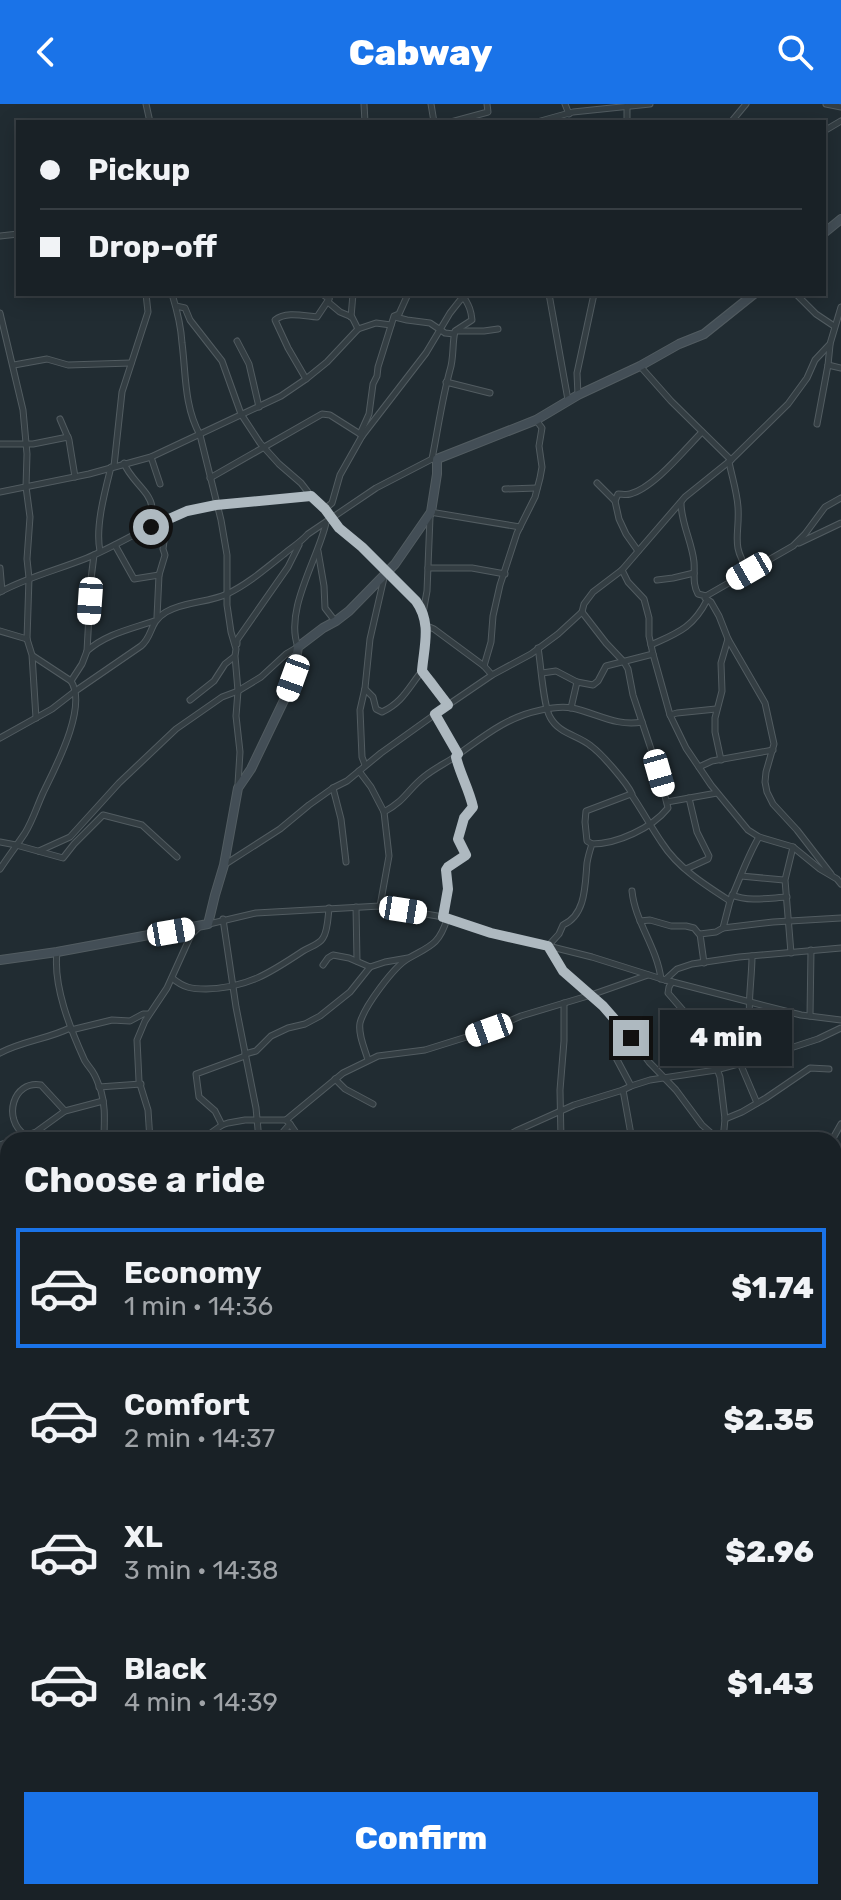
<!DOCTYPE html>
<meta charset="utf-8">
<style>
:root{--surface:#192126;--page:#22292e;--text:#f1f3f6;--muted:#9fa3a7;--line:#373e43;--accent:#1a73e8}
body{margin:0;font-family:Rubik,sans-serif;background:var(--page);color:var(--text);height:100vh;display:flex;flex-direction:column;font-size:30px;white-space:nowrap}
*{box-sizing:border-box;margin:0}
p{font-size:26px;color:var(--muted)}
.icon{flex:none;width:44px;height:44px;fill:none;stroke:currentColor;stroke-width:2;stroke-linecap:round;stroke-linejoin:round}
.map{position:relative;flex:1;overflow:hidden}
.sheet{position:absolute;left:0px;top:1028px;width:842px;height:768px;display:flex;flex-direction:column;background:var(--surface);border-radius:24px 24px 0 0;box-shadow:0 4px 20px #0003,0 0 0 2px var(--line)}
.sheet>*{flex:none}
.top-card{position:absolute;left:16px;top:16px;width:810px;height:176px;border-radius:0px;box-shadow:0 4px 20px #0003,0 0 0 2px var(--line);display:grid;align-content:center;height:176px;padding:0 24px;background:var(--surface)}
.end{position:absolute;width:36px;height:36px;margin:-18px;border:10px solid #aeb9c0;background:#111;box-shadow:0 0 0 4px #111}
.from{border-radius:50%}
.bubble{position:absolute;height:56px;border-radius:0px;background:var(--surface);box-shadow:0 4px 20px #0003,0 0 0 2px var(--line);font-size:26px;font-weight:800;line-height:56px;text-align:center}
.car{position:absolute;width:24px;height:48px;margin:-24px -12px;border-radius:10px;box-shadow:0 0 6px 2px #0007;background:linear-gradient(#fff 24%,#345 0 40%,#fff 0 76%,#345 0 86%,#fff 0)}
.top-card b{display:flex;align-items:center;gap:28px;height:76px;font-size:30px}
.top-card b+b{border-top:2px solid var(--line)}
.top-card i{width:20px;height:20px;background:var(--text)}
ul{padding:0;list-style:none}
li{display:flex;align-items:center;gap:24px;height:120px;margin:0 16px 12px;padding:0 8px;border:4px solid transparent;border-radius:0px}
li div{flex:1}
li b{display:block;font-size:30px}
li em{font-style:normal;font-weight:800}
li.on{border-color:var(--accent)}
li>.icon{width:72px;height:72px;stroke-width:1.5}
h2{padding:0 24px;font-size:36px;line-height:96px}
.primary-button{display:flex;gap:16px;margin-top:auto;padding:16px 24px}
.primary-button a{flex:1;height:92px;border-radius:0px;background:var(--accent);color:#fff;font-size:32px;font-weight:800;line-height:92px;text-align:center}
header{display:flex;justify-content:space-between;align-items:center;height:104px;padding:0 24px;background:var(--accent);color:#fff;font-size:36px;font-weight:800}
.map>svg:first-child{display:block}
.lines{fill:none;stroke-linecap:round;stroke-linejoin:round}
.street-casing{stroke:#525c61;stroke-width:7}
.secondary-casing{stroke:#525c61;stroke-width:10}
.highway-casing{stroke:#3f494e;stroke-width:13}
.street{stroke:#343e43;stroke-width:5}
.secondary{stroke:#434e56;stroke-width:8}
.highway{stroke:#685a52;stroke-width:11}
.route{stroke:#aeb9c0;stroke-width:10}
</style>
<header><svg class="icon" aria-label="back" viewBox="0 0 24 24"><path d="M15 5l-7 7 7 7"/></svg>Cabway<svg class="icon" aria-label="search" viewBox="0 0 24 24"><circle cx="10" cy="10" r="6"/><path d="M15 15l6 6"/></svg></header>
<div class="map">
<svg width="841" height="1796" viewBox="0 0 841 1796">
<rect width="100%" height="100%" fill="#212c32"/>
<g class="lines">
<g class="street-casing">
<g id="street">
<path d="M 146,0 L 150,18"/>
<path d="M 364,0 L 365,18"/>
<path d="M 431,0 L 434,18"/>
<path d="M 565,0 L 569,10"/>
<path d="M 826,0 L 841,3"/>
<path d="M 451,18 L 488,8 L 487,0"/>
<path d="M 537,18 L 573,8 L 650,0"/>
<path d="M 627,18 L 627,2"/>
<path d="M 731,18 L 746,0"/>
<path d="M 824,27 L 841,17"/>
<path d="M 0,132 L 18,130"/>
<path d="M 172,190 C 177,206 181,222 182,239 C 186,270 184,302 200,331 L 221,416 L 227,451 L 227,501 L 231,528 L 236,545 L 235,552 L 238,587 L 236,612 L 240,648 L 238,680"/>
<path d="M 322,190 L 329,195 L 328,198 L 340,208 L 352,213 L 358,225"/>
<path d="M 549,190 L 568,296"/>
<path d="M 796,190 L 816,210 L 834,222"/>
<path d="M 176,202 L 185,204 L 190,216 L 222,257 L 241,310 L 260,339 L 279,360 L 301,379 L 311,392 L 325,405 L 339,424 L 362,443 L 416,497 L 423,509"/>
<path d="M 0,209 L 23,306 L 27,350 L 26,383 L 30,413 L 27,455 L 29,474 L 27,535 L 32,551 L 36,614"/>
<path d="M 351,213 L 353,190"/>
<path d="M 395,213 L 407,216 L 430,219 L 445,229 L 454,230"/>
<path d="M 456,227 L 484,227 L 498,225"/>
<path d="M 237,237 L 249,260 L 259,303"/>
<path d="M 14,261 L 47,255 L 68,261 L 131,259"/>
<path d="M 828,261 L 841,264"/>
<path d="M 640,262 L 671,297 L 731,356"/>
<path d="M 306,275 L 288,244 L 275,216 C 286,207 304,212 317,213 L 329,195"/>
<path d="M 446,278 L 490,289"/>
<path d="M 578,291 L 577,269 L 594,190"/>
<path d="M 60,315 L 69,336 L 75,373"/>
<path d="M 817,320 L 828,261 L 830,241"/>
<path d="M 362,332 L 426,249 L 450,209 L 465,190"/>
<path d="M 0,340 L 33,340 L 68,333"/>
<path d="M 151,353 L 160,380"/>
<path d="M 432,355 C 438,325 442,295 450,266 C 454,254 452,240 455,227 L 472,216 C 471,206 469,202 465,195 L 463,195"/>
<path d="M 729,358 C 732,373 737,388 738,403 C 740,431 730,441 749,467"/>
<path d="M 124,359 C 130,376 150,387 152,403 C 152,409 151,416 151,423"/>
<path d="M 114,362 L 122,288 L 148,208 L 146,190"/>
<path d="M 210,374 L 322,310 L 330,311 L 360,330"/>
<path d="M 597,379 L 615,397 L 619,415 L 626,430 L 638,447"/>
<path d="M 505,385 L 537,384"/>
<path d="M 0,388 L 89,370 L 151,353 L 281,292 L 306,275 L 327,258 L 358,225 L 376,219 L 391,221"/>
<path d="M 615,397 L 618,390 C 622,390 626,391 630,390 C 654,384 685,345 702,328"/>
<path d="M 681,399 C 681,419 692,438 694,458 C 695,470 692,479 698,490 L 706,492 L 705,494 L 711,498 L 719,512 L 728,535 L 765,599 L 774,640 L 766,668 L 765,678 L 767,688 L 773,700 L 797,726 L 831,770"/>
<path d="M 325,405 L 332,399 L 340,371 L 362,332 L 360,330 L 369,310 L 373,280 L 377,272 L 378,263 L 394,212 L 399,210 L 408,190"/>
<path d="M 430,408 L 520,423"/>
<path d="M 430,413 L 427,487 L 423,509 L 427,522 L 422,567 L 432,577 L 448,601"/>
<path d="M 799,439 L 841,419"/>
<path d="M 115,441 L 134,475 L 159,471"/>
<path d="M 100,447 C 95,423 105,387 111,363"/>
<path d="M 318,447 L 324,482 L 325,504 L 335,517"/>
<path d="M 0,464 L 2,487"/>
<path d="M 428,464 L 472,464 L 505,470"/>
<path d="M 622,466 L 628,478 L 644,495 L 649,514 L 649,532 L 653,550 L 670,611 L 686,644 L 711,681 L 748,726 L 759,733 L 793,743 L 820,765 L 837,775 L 841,780"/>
<path d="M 657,476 L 673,474 L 694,469"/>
<path d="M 0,488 C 28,473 57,466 87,454 C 121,440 152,418 188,407 C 227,396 270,396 311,392"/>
<path d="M 706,492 L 793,442 L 805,430 L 825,403 L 841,394"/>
<path d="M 582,508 L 606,539 L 624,558 L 628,565 L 633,591 L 659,669 L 668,704 C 652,724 617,740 592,740 C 590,746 588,753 587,759 C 585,781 586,811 563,821 L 559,830 L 548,842 L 592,853 L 665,876 L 750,898 L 801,911 L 841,916"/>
<path d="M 157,513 L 159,471 L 165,451 L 163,445 L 164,437 L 159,420"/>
<path d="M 427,522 L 434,525 L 484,562 L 492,571"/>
<path d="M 0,527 L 27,535"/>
<path d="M 237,540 L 237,536 L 288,463 L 299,441"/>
<path d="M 651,541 C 677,529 693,524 707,496"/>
<path d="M 538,544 C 541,560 543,601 550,613 C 559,630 578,631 591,642 C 602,650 627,679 632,690 L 631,690 C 642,706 651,723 662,739 C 678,764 705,781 730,797 L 723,824 L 716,828 L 700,830 L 704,859"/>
<path d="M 87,547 C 106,530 131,525 154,517"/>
<path d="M 33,552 L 71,577"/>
<path d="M 484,562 L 491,538 L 493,512 L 500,481 L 517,429 L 535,393 L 540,374 L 542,363 L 539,342 L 542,324 L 536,316"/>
<path d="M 542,569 L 556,567 L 577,578"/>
<path d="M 365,585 L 373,593 L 376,605 L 382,608 C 403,598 408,584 422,567"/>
<path d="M 190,596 L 214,577 L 225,560 L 234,553"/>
<path d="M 571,604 L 577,578 L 593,581 L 598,577 L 606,562 L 653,550"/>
<path d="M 435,610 L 458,650"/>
<path d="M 670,611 L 677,609 L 716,605"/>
<path d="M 0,634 L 52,605 L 74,588 L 141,542 C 154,531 148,519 166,508 C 185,497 208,499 227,490 C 248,480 265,465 284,450 C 292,443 300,439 308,430 L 376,384 L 432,355 L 437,355"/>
<path d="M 721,656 L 715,628 L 715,614 L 722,587 L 721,559 L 728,535"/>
<path d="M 365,661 L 362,653 L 360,606 L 365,584 L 370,535 L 384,474"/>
<path d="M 699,663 L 712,657 L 773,646"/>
<path d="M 359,667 L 371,683 L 384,708 L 389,752 L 380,802"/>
<path d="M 333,684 L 341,715 L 346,758"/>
<path d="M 667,698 L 717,689"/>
<path d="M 384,708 C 405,697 408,685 425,672 C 435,664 446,659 456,652 C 483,633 506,613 541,606 C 550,604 562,602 572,604 C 596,609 617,623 642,618"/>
<path d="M 0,738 L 16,741 L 63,754 L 74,740 L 103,711 L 142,721 L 177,753"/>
<path d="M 592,740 L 587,737 L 585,718 L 586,707 L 631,690"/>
<path d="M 39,747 L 70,733 L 119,679 L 176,625 L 222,593 L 238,587 L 261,573 L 286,550 L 298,543 C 284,506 318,455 326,419"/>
<path d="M 224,761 L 280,725 L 309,701 L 333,684 L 347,677 L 381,649 L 448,601 L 492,571 L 531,550 L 558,530 L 582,508 L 584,500 L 593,488 L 622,466 L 685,393 L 731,356 L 788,300 L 807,274 L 815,256 L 830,240 L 841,203"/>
<path d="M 0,765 C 8,753 17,741 25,729 C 33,716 37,702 43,689 C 55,664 88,603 71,577 L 82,560 L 87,547 L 91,475 L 94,451"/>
<path d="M 686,765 L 708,755 L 709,752 L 697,728 L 689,694"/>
<path d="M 741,772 L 784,776"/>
<path d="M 632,787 C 635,818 657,843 661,875"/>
<path d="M 732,791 C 749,798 769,794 787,793"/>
<path d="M 730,797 C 740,775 747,753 759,733"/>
<path d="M 356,803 L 357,857"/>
<path d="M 443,813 L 448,785 L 446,766 L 466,751 L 458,735 L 464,714 L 473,703 C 469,685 460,670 456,653"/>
<path d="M 223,815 L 236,903 L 256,1004 L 259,1036"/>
<path d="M 640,817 L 650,816 L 671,822 L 686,822 L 694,824 L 699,830"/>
<path d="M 209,820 L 256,809 L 380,802 L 443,813 L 491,829 L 548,842 L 554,854 L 563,867 L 622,921 L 649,958 L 676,986 L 702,1021 L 719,1036"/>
<path d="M 723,824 L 773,818 L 841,814"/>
<path d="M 57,848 C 53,882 70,924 84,955 C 86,960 91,964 94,970 C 97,975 99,982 101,987 C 106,1004 104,1019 104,1036"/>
<path d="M 791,849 L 785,776 L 793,743"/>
<path d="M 752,852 C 752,877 746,905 752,930 C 754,939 759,943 760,954"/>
<path d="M 323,861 L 328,854 L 333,851 L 349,854 L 370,863"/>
<path d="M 172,874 C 184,884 192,885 206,885 C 247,884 270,869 303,847 C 309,843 319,841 323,834 C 328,826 328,813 329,804"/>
<path d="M 665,876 L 677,865 L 692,860 L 739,853 L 841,844"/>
<path d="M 672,878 L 669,883 L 668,889 L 688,912 L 709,943 L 720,973 L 725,1015 L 723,1036"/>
<path d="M 810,912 L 811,846"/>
<path d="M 71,926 L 112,916 L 130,917 L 143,910 L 149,910"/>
<path d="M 0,949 C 22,937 48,935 70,924"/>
<path d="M 245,950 L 256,947 L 271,932 L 288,924 L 305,920 L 320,912 L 350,888 L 370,863 L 385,858 L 408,854"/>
<path d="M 614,950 L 631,982"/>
<path d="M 368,956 C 365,945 358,931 360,919 C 364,903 394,862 409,854 C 430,842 439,841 447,815"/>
<path d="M 740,959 L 757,999"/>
<path d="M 335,975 L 345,985 L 373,1000"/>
<path d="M 99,983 L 141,980"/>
<path d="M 623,986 L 632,1036"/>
<path d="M 725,1015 L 742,1008 L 766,994 L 810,964 L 829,965"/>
<path d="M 290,1020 L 301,1036"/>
<path d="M 222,1021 L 215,1007 L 199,993 L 196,970 L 245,952"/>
<path d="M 25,1031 C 2,1015 13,976 41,981 L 65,1007"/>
<path d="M 13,1036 L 36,1028 L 65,1007 L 103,997"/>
<path d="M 150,1036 L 148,1006 L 139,977 L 137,936 L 145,917 L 167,884 L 191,831 L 199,823"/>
<path d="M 201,1036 L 222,1021 L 228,1019 L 245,1016 L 286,1016 L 343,969 L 378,952 L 425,946 L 489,926 L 521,912 L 591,891 L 648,871"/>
<path d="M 276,1036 L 290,1020 L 286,1016"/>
<path d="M 500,1036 L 516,1027 L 574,1001 L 623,986 L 631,982 L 650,976 L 716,966 L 760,954 L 818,935 L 841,924"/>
<path d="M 561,1036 L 560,986 L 564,937 L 564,899"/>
<path d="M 705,1036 L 713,1032"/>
<path d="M 832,1036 L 841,1020"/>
<path d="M 0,1041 L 8,1038"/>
<path d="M 0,1075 L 8,1075"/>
<path d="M 0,1135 L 8,1141"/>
<path d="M 0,1153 L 8,1148"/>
<path d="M 834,1187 L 841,1199"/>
<path d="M 0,1236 L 8,1232"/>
<path d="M 834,1280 L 841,1292"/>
<path d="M 0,1307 L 8,1331"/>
<path d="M 834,1353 L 841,1347"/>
<path d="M 834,1374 L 841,1385"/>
<path d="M 834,1411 L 841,1406"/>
<path d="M 0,1472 L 8,1470"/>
<path d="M 834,1567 L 841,1580"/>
<path d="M 834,1642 L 841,1637"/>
<path d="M 834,1658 L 841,1670"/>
<path d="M 834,1710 L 841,1705"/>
<path d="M 0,1728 L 8,1722"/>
<path d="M 834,1753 L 841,1765"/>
<path d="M 318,1788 L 322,1796"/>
<path d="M 375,1788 L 380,1796"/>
<path d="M 449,1788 L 462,1793 L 464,1796"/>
<path d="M 536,1788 L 540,1796"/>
<path d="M 642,1788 L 646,1796"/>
<path d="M 694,1788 L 698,1796"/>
<path d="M 747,1788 L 752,1796"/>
<path d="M 591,1793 L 598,1788"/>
<path d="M 486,1796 L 489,1792 L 487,1788"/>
<path d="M 581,1796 L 590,1789"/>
<path d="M 678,1796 L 689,1788"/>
<path d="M 805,1796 L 815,1788"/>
</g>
</g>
<g class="secondary-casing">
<g id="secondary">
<path d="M 824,129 L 841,115"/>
<path d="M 0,856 L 57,848 L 208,820 L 215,791 L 224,761 L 238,684 L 251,665 L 287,590 L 293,574 L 298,543 L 323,524 L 336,517 L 349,507 L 395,460 L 431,408 L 437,370 L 437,355 L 536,316 L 578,291 L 640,262 L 679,240 L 704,230 L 754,190"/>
<path d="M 834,1253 L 841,1244"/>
<path d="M 834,1488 L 841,1482"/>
<path d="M 426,1796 L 431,1788"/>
<path d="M 505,1796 L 515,1788"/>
</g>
</g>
<g class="highway-casing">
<g id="highway">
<path d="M 834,1104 L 841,1098"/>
<path d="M 0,1570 L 8,1567"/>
</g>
</g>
<use href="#street" class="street"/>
<use href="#secondary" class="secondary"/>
<use href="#highway" class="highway"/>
</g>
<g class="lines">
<path class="route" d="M 151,423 L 187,407 L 216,401 L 311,392 L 325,405 L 339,424 L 362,443 L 416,497 C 432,519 424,542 422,567 L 448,601 L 435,610 L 458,650 L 456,653 C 460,670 469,685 473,703 L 464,714 L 458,735 L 466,751 L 448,763 L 446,766 L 448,785 L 443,813 L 491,829 L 548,842 L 563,867 L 603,902 L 631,934"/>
</g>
</svg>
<i class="end from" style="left:151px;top:423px"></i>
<i class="end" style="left:631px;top:934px"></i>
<div class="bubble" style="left:660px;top:906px;width:132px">4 min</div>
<i class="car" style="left:749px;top:467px;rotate:240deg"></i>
<i class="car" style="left:90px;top:497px;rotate:184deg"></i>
<i class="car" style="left:293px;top:574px;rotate:200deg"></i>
<i class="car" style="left:659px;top:669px;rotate:164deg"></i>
<i class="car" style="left:403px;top:806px;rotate:99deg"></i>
<i class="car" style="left:171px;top:828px;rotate:80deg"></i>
<i class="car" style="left:489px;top:926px;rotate:250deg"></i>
<div class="top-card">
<b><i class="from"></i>Pickup</b>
<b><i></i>Drop-off</b>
</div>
<section class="sheet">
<h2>Choose a ride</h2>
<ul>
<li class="on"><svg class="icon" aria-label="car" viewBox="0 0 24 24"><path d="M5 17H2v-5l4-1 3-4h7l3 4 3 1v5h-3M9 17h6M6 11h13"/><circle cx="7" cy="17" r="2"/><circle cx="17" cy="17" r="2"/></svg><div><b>Economy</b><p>1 min · 14:36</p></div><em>$1.74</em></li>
<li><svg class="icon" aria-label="car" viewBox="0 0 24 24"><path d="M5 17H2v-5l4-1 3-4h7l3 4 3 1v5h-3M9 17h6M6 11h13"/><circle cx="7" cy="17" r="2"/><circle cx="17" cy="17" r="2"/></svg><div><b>Comfort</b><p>2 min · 14:37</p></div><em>$2.35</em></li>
<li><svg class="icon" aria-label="car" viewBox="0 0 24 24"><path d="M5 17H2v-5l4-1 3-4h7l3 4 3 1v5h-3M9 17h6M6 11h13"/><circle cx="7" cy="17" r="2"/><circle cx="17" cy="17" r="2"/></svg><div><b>XL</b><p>3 min · 14:38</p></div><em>$2.96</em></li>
<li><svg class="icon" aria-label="car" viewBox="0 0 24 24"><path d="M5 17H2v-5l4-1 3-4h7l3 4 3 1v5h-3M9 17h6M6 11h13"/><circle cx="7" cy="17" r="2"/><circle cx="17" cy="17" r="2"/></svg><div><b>Black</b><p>4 min · 14:39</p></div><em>$1.43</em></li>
</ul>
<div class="primary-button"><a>Confirm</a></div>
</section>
</div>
